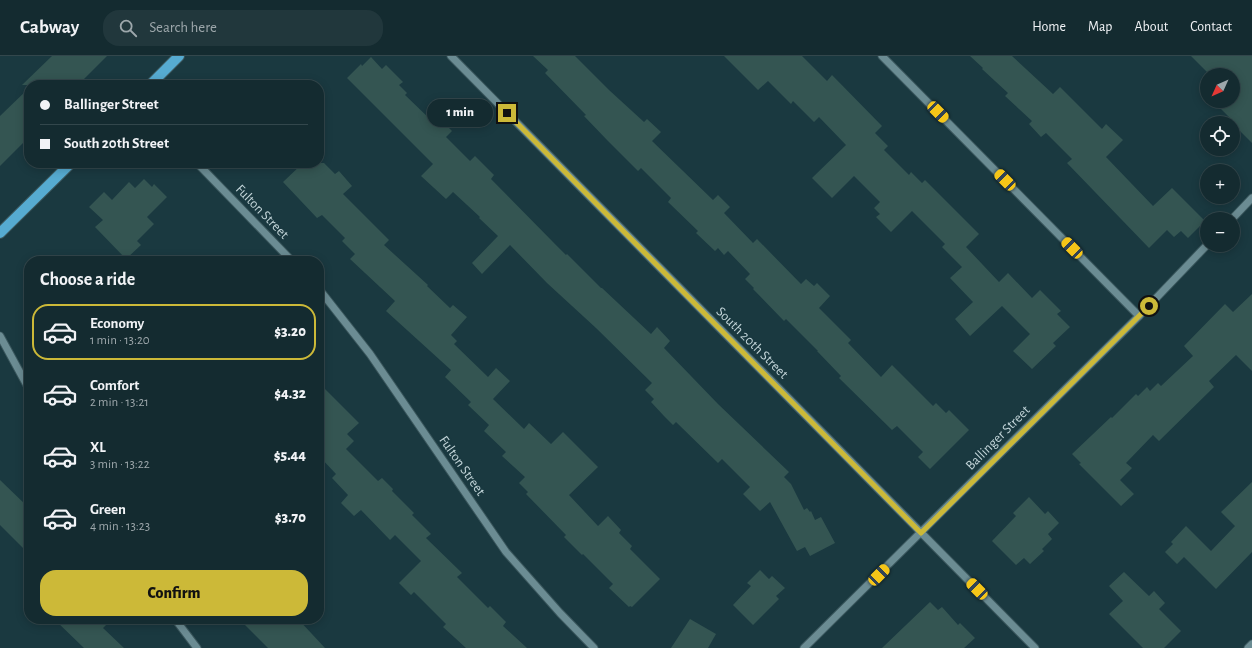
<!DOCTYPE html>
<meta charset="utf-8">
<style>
:root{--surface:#142b30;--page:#21373c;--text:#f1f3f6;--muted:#9da7ab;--line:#33474c;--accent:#ccb938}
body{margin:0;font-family:"Alegreya Sans",sans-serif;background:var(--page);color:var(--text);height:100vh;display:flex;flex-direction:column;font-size:15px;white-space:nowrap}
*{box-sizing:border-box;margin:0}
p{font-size:13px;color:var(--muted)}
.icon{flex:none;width:22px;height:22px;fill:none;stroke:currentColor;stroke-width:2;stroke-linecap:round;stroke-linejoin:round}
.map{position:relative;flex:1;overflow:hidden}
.details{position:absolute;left:24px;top:200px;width:300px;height:368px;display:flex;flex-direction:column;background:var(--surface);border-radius:16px;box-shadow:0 2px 10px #0003,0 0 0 1px var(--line)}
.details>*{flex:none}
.hud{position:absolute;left:24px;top:24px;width:300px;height:88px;border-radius:16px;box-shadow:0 2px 10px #0003,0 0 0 1px var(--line);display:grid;align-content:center;height:88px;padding:0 16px;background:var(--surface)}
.needle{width:26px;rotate:225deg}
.fabs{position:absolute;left:1200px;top:12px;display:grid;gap:8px}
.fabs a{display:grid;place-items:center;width:40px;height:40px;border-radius:50%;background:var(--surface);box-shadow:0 2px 10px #0003,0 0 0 1px var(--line);font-size:20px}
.end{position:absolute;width:18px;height:18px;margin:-9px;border:5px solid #ccb938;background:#111;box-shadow:0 0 0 2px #111}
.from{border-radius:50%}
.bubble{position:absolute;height:28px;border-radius:14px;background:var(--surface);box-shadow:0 2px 10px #0003,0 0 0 1px var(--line);font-size:13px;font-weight:800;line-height:28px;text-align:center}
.car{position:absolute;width:12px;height:24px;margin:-12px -6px;border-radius:5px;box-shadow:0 0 3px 1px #0007;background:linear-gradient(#f5c518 24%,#345 0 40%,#f5c518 0 76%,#345 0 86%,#f5c518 0)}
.hud b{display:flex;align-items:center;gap:14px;height:38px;font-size:15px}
.hud b+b{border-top:1px solid var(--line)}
.hud i{width:10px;height:10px;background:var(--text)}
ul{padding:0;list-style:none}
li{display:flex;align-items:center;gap:12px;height:56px;margin:0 8px 6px;padding:0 8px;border:2px solid transparent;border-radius:16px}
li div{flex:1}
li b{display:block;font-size:15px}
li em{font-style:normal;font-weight:800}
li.on{border-color:var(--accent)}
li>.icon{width:36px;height:36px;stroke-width:1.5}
h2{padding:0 16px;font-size:18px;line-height:48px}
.button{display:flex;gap:8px;margin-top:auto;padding:8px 16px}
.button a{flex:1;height:46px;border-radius:16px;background:var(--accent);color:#111;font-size:16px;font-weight:800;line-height:46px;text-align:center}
header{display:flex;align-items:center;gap:24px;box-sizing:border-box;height:56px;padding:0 20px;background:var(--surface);border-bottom:1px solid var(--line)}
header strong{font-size:19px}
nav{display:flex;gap:22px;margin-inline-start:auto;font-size:14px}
.search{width:280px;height:36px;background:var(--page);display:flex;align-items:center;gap:10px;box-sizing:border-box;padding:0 14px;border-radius:16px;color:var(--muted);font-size:15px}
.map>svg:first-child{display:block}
.building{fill:#345552}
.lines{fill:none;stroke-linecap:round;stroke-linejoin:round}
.minor-casing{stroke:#3a565c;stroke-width:9}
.major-casing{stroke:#3a565c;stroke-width:12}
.minor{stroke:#6b8c93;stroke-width:7}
.major{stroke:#56abd1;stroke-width:10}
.route{stroke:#ccb938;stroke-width:5}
.labels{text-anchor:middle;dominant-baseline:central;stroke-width:3.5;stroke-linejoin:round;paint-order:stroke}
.street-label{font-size:14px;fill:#c3d5d9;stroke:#1a3940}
</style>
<header>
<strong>Cabway</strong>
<div class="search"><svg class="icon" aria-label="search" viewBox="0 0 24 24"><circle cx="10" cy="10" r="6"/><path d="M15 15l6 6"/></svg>Search here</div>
<nav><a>Home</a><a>Map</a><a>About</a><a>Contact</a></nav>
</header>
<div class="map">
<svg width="1252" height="592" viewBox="0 0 1252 592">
<rect width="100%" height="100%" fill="#1a3940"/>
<g class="building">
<path d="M 52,0 L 107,0 L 78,29 L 22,29 Z"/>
<path d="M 533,0 L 575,0 L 609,34 L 644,66 L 647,63 L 661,76 L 652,85 L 713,144 L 718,139 L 730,151 L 724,157 L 753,187 L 757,183 L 801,228 L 806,223 L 814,230 L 817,227 L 830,240 L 819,252 L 851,284 L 848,287 L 881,321 L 892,309 L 933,350 L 936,347 L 946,357 L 949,354 L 969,374 L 930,413 L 918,401 L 923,396 L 897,370 L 892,374 L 839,322 L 841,320 L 817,295 L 818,295 L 786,263 L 784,265 L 753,233 L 754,232 L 745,223 L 750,218 L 728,195 L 724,199 L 718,192 L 715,195 L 696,177 L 698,175 L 668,146 L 671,142 L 641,112 L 638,115 L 607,84 L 584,60 L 586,59 L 545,17 L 548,14 Z"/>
<path d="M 724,0 L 802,0 L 827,25 L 832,19 L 882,70 L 875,77 L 888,90 L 884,94 L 909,119 L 911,116 L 922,127 L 925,124 L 979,178 L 966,191 L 999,226 L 1008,217 L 1032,242 L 1040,234 L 1061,255 L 1057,258 L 1070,271 L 1053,287 L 1056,290 L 1032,313 L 1013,295 L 1030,278 L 1002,250 L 970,280 L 955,263 L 973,246 L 950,222 L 962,211 L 942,191 L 945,188 L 912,155 L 891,176 L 876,161 L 880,158 L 874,152 L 880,146 L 854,120 L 832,142 L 812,122 L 846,89 L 819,61 L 814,66 L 793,45 L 791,48 L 768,25 L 758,34 Z"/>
<path d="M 970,0 L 1012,0 L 1053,38 L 1060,31 L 1102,73 L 1106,68 L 1123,84 L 1106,101 L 1153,150 L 1172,132 L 1205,165 L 1188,182 L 1181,175 L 1174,181 L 1167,174 L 1149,192 L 1067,107 L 1072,103 L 1046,77 L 1041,81 L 1029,68 L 1032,65 L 1005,40 L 1008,37 L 982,13 L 983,12 Z"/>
<path d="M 1191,0 L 1252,0 L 1252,87 L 1232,67 L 1233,65 L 1213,45 L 1233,45 L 1233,19 L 1210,19 Z"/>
<path d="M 371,1 L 382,13 L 386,9 L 403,26 L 399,29 L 407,37 L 405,39 L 431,64 L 436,59 L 452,75 L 446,81 L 470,105 L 475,100 L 494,119 L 491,123 L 553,186 L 566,199 L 567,198 L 601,232 L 602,232 L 651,278 L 657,271 L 670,285 L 664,292 L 718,348 L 789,416 L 784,421 L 791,428 L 804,454 L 807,452 L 810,456 L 811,455 L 815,464 L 821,461 L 835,487 L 810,500 L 805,491 L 797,495 L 770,446 L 760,455 L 743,438 L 750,431 L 722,403 L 718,407 L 676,366 L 673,369 L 664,360 L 651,346 L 654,343 L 645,334 L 652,327 L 596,272 L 547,227 L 510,189 L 482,218 L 472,207 L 498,180 L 479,162 L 480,161 L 453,136 L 446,143 L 421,120 L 433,108 L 347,22 L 361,8 L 362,10 Z"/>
<path d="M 1207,24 L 1207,39 L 1200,32 Z"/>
<path d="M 29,32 L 29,81 L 0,110 L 0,60 Z"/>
<path d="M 303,107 L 324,107 L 335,118 L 339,115 L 352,130 L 343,138 L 389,184 L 384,189 L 428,229 L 427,230 L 450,252 L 453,249 L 467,261 L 451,279 L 457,285 L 454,288 L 488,321 L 496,312 L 510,325 L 493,343 L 524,373 L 529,367 L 551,388 L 563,376 L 598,411 L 569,439 L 598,470 L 608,460 L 621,474 L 619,477 L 632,490 L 630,493 L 660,523 L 632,551 L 630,550 L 629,551 L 609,532 L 613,528 L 583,498 L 582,499 L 564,481 L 566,479 L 526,438 L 528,436 L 519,427 L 525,421 L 502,400 L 506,396 L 484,375 L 489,369 L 468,349 L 471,346 L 445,321 L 451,314 L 386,255 L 395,245 L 350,203 L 355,198 L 342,185 L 345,182 L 322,159 L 317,162 L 283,126 Z"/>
<path d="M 144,123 L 152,131 L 154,128 L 167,141 L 147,161 L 154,168 L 137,185 L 141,189 L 126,203 L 95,171 L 103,164 L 89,151 L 104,136 L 112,144 L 129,126 L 135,132 Z"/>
<path d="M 1252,238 L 1252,315 L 1236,299 L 1209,325 L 1214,331 L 1159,385 L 1153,379 L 1126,407 L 1132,412 L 1120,424 L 1134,438 L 1121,450 L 1079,408 L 1081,407 L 1072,398 L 1111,361 L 1112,362 L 1136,338 L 1138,340 L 1147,331 L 1150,335 L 1158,327 L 1161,330 L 1193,300 L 1184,290 L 1225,248 L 1233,256 Z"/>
<path d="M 319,327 L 359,367 L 347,378 L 354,385 L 346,393 L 378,425 L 382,422 L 393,433 L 392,435 L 414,457 L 412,459 L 431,478 L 426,482 L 462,517 L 457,521 L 488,552 L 490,550 L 506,566 L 503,570 L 527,592 L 466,592 L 443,571 L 446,568 L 414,536 L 411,539 L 399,527 L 421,505 L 395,479 L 390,484 L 361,454 L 354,460 L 341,447 L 348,439 L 332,422 L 336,418 L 319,400 Z"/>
<path d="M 0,424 L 29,452 L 29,498 L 0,469 Z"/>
<path d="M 1252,426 L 1252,496 L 1216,533 L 1184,501 L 1177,508 L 1165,496 L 1173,488 L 1171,486 L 1186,470 L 1211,495 L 1235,470 L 1221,456 Z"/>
<path d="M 1029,441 L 1045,458 L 1048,455 L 1059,467 L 1048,478 L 1052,483 L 1042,493 L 1044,495 L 1030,508 L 1024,502 L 1016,509 L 992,485 L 1016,460 L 1013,457 Z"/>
<path d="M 760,514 L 769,523 L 772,520 L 785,532 L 776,540 L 779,543 L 753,569 L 733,549 L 751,530 L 747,527 Z"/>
<path d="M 1124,516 L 1149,540 L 1154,535 L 1165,547 L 1159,553 L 1181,575 L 1164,592 L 1143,592 L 1109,558 L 1123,545 L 1109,530 Z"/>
<path d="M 930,546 L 938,554 L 942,551 L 958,569 L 960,567 L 975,582 L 964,592 L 882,592 Z"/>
<path d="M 54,563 L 112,563 L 103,572 L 124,592 L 84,592 Z"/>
<path d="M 239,563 L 298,563 L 325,592 L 268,592 Z"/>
<path d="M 690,563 L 716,578 L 708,592 L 671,592 Z"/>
</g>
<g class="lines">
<g class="minor-casing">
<g id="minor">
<path d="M 451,0 L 1035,592"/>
<path d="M 882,0 L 1139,260"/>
<path d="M 197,107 L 292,205"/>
<path d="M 1232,163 L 1252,142"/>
<path d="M 319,233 L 370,298 L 506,496 L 560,557 L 594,592"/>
<path d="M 0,280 L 29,333"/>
<path d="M 175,563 L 197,592"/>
<path d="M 804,592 L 1139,260 L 1207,189"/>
<path d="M 1248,592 L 1252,588"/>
</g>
</g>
<g class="major-casing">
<g id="major">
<path d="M 150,29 L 179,0"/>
<path d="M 0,177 L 71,107"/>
</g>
</g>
<use href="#minor" class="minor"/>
<use href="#major" class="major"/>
</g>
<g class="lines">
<path class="route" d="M 507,57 L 921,477 L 1149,250"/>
</g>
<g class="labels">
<g class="street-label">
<text transform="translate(262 156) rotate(46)">Fulton Street</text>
<text transform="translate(752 287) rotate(45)">South 20th Street</text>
<text transform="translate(998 382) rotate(-45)">Ballinger Street</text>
<text transform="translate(462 410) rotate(55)">Fulton Street</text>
</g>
</g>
</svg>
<div class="fabs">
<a><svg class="needle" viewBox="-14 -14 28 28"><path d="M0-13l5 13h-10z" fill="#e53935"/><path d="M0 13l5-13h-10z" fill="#9da7ab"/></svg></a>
<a><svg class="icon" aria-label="locate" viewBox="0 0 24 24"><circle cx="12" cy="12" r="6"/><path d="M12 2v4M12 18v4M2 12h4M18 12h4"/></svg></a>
<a>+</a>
<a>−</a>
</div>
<i class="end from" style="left:1149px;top:250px"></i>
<i class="end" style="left:507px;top:57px"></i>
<div class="bubble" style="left:427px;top:43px;width:66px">1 min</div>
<i class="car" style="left:938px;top:56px;rotate:135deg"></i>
<i class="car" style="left:1005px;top:124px;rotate:315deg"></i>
<i class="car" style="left:1072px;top:192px;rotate:315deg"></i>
<i class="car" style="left:879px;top:519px;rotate:45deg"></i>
<i class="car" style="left:977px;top:533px;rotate:315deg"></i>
<div class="hud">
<b><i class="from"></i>Ballinger Street</b>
<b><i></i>South 20th Street</b>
</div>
<section class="details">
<h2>Choose a ride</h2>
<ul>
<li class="on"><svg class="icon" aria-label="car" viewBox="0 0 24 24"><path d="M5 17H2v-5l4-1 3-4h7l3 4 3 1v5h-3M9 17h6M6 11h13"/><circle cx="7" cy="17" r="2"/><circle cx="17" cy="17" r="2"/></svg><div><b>Economy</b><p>1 min · 13:20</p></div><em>$3.20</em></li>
<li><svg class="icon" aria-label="car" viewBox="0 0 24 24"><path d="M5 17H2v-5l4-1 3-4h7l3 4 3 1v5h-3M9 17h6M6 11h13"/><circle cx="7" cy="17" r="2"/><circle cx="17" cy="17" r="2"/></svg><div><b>Comfort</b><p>2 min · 13:21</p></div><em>$4.32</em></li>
<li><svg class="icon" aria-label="car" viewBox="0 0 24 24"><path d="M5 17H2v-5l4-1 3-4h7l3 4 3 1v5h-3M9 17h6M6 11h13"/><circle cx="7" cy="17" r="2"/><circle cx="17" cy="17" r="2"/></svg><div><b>XL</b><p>3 min · 13:22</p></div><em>$5.44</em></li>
<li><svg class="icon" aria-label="car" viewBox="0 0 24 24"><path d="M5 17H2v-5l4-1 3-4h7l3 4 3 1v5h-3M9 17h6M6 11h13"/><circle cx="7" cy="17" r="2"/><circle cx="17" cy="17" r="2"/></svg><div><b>Green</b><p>4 min · 13:23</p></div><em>$3.70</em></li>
</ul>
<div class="button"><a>Confirm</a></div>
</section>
</div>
